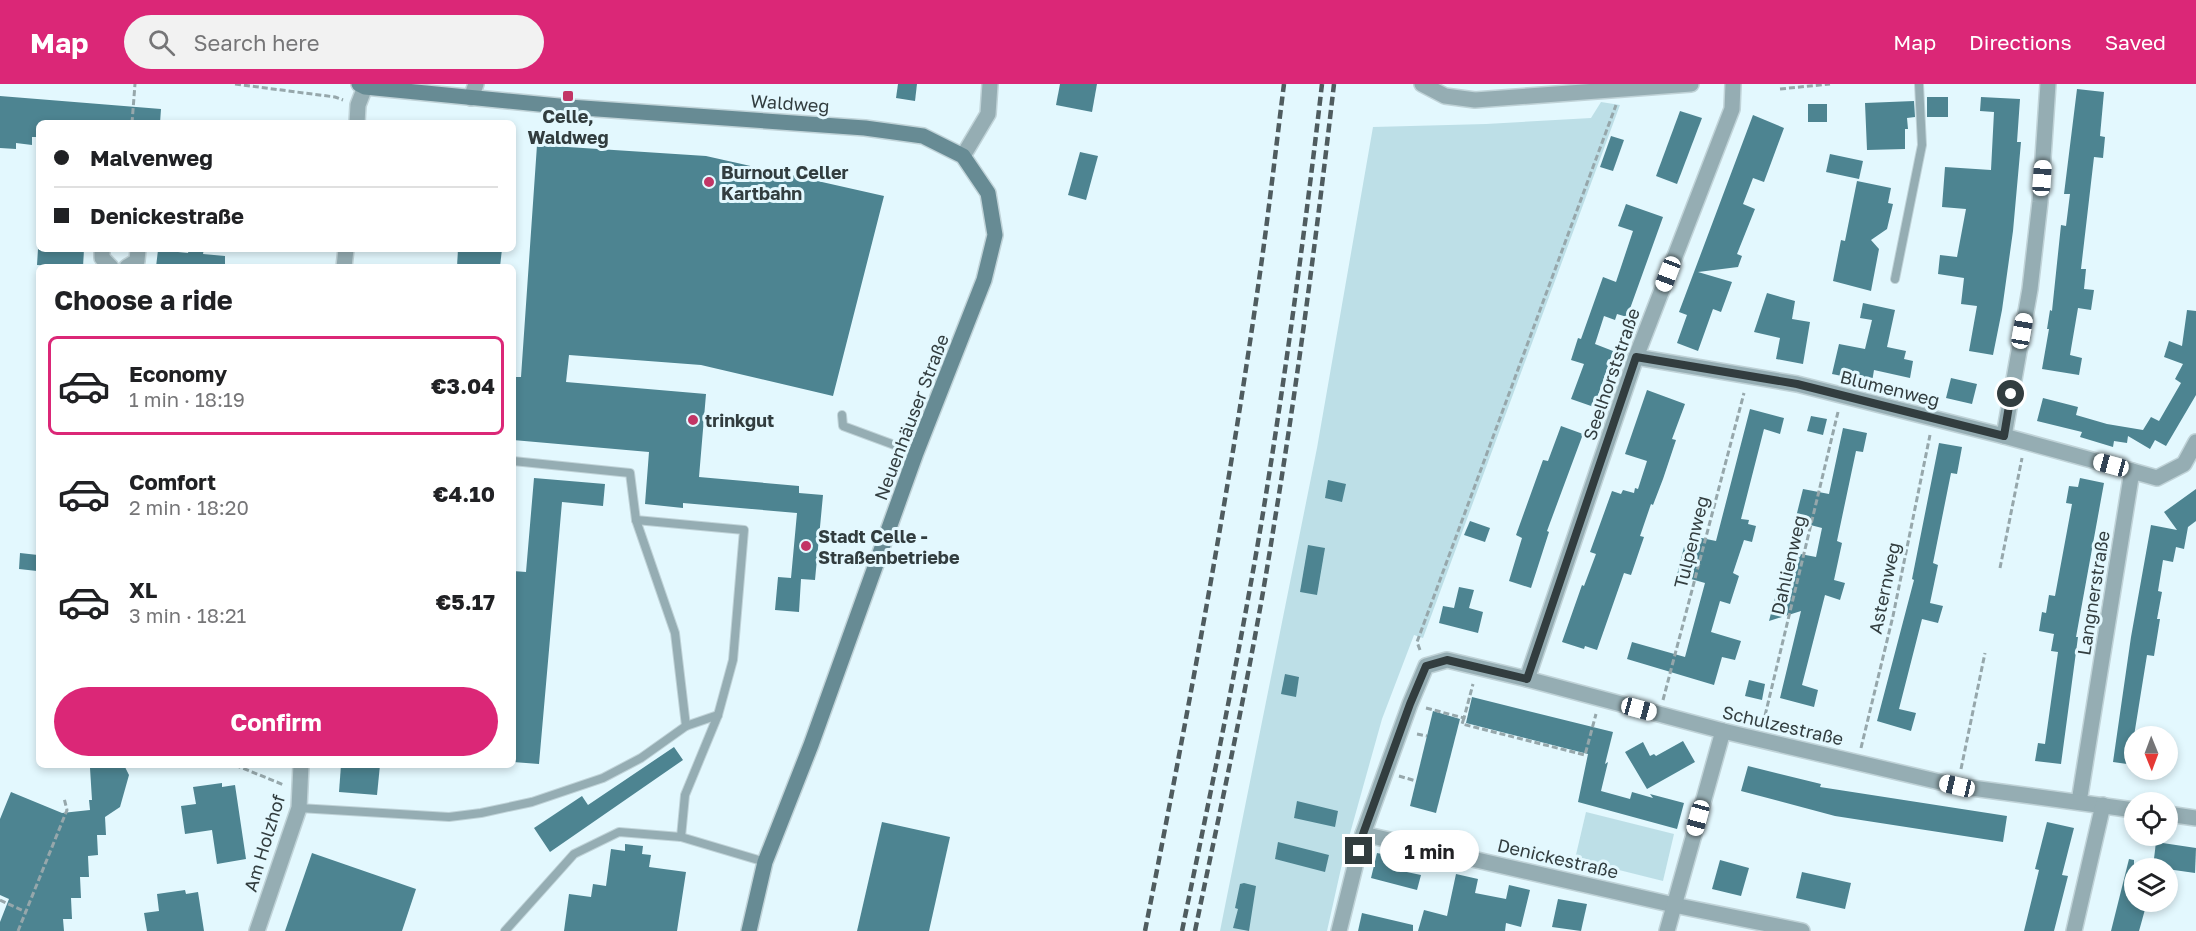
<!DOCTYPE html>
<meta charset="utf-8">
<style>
:root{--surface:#fff;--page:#f2f2f2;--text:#202124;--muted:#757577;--line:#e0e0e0;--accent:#db2777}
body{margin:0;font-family:"Golos Text",sans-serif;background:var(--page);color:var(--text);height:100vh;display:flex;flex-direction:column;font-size:22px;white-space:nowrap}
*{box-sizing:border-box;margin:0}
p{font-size:20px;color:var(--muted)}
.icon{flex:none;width:33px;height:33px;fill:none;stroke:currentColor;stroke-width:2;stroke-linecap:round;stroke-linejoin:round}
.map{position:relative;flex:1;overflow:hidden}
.drawer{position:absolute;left:36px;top:180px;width:480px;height:504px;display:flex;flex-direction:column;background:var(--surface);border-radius:9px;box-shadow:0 3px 9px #0003}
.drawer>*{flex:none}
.banner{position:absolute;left:36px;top:36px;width:480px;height:132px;border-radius:9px;box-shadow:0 3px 9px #0003;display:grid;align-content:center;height:132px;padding:0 18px;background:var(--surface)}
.needle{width:39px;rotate:179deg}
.controls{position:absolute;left:2124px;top:642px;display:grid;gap:12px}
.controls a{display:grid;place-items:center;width:54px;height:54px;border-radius:50%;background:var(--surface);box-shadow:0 3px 9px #0003;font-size:30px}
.end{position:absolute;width:27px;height:27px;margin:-14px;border:8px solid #323d3f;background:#fff;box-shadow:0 0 0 3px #fff}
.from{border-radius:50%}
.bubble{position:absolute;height:42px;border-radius:21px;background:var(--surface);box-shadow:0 3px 9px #0003;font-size:20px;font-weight:700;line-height:42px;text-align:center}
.car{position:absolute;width:18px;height:36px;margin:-18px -9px;border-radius:8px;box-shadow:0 0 4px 2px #0007;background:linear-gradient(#fff 24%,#345 0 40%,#fff 0 76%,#345 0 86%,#fff 0)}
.banner b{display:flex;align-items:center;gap:21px;height:57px;font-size:22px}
.banner b+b{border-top:2px solid var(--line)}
.banner i{width:15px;height:15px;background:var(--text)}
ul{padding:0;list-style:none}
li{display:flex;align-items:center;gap:18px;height:99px;margin:0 12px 9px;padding:0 6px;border:3px solid transparent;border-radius:9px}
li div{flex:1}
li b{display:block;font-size:22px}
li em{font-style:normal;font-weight:700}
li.active{border-color:var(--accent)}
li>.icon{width:54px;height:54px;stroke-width:1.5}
h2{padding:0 18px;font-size:27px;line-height:72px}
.cta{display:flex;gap:12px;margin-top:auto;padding:12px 18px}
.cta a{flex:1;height:69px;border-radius:36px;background:var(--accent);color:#fff;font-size:24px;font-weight:700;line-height:69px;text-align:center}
header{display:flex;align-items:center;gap:36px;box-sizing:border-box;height:84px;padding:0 30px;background:var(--accent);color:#fff}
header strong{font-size:28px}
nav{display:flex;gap:33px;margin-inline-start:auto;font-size:21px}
.search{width:420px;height:54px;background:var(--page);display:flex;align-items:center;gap:15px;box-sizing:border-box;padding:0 21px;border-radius:33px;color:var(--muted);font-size:22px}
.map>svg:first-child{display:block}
.green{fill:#bddfe7}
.building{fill:#4d8491}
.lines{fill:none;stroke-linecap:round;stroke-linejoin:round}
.lane-casing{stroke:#c0d3d8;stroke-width:10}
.street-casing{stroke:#c0d3d8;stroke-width:18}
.secondary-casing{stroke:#c0d3d8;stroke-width:18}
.path{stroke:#96a7ab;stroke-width:3;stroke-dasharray:6 3;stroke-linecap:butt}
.lane{stroke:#95adb3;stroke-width:8}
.street{stroke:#95adb3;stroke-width:15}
.secondary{stroke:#678b94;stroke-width:15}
.rail{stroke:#4f5c5f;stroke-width:4.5;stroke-dasharray:9 4.5;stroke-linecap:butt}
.route{stroke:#323d3f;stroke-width:8}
.poi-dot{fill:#c23565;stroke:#e3f8fe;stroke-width:2}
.labels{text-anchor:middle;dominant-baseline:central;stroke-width:6;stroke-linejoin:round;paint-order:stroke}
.street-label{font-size:18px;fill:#323d3f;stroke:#e3f8fe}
.poi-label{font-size:18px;font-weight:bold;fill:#323d3f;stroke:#e3f8fe;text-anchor:start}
</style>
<header>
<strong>Map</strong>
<div class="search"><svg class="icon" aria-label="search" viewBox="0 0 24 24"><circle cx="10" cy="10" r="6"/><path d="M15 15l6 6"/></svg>Search here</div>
<nav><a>Map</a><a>Directions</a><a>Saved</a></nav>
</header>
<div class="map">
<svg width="2196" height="847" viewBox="0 0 2196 847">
<rect width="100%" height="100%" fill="#e3f8fe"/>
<g class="green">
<path d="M 1601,18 L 1620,21 L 1423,554 L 1414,551 L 1382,635 L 1344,771 L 1327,847 L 1220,847 L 1317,364 L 1373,43 L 1486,40 L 1591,34 Z"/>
<path d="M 1586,728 L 1674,750 L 1663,797 L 1575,775 Z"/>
</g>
<g class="building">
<path d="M 898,0 L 917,0 L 915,17 L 896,14 Z"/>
<path d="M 1060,0 L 1097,0 L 1092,28 L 1056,21 Z"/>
<path d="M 2077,5 L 2104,8 L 2100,52 L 2105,53 L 2103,74 L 2094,73 L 2081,185 L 2086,185 L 2084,205 L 2094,206 L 2091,226 L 2078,224 L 2070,271 L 2082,274 L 2079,291 L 2042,285 L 2049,245 L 2047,245 L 2050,226 L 2052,227 L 2061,141 L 2066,142 L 2070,110 L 2064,110 Z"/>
<path d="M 0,12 L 161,25 L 160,39 L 39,39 L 39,53 L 32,53 L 32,61 L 16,59 L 16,65 L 0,64 Z"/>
<rect x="1927" y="13" width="21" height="20"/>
<path d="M 1981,13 L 2020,15 L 2017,58 L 2021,58 L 2013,147 L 2002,226 L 1993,271 L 1969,267 L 1977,222 L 1961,220 L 1964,194 L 1938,190 L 1940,171 L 1957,173 L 1966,125 L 1942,123 L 1945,83 L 1991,86 L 1994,28 L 1980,27 Z"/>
<path d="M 1914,17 L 1915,33 L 1907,34 L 1908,45 L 1905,45 L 1905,65 L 1867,66 L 1865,19 Z"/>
<rect x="1808" y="20" width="19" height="18"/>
<path d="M 1680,27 L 1702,34 L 1677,100 L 1656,92 Z"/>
<path d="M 1753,31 L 1784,44 L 1764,98 L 1753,94 L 1743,120 L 1755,125 L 1737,170 L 1742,172 L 1738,183 L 1698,188 L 1732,198 L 1721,228 L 1713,225 L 1698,267 L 1677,259 L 1687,231 L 1679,228 Z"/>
<path d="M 1611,52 L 1624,56 L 1613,87 L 1600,83 Z"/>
<path d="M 537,61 L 706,72 L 884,112 L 833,312 L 701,281 L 569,271 L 566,298 L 706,310 L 699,393 L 799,402 L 799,409 L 823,411 L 815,496 L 801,495 L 799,528 L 775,526 L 778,493 L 791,494 L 797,429 L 683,419 L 683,424 L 645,420 L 649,368 L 513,356 L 513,293 L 521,293 Z"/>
<path d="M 1080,68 L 1098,72 L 1086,116 L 1068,111 Z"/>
<path d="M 1830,70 L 1863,77 L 1859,95 L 1826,88 Z"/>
<path d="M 1857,97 L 1891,104 L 1888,119 L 1893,120 L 1887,145 L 1871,156 L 1879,165 L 1871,207 L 1833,197 L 1841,156 L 1845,157 Z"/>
<path d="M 1626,120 L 1663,133 L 1627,233 L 1617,230 L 1615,236 L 1604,232 L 1595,260 L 1613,267 L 1594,323 L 1571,315 L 1584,280 L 1571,276 L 1578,254 L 1581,255 L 1603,193 L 1616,198 L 1633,147 L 1618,142 Z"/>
<path d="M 38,165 L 84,165 L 83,183 L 37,181 Z"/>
<path d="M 189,165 L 204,165 L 203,170 L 225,172 L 225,183 L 156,183 L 158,166 L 188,169 Z"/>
<path d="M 458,165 L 502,165 L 500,183 L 457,183 Z"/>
<path d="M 1767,209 L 1795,217 L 1792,235 L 1810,238 L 1803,280 L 1776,275 L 1780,254 L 1754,248 Z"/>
<path d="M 1863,219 L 1895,226 L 1887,263 L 1906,267 L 1904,275 L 1913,277 L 1910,294 L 1874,286 L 1872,298 L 1832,290 L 1839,260 L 1865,265 L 1872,236 L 1860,234 Z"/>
<path d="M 2187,226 L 2196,227 L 2196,311 L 2166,362 L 2155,356 L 2150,365 L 2128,352 L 2127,359 L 2114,357 L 2113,363 L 2080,353 L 2082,348 L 2037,337 L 2043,314 L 2078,323 L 2076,331 L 2107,340 L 2143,346 L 2151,333 L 2159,337 L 2181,299 L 2175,295 L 2183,280 L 2164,273 L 2169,257 L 2182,262 Z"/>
<path d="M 1951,294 L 1977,300 L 1972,320 L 1946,314 Z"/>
<path d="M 1647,306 L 1685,320 L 1672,355 L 1676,356 L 1663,395 L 1653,421 L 1651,420 L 1640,452 L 1644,453 L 1631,491 L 1624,489 L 1597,566 L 1585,562 L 1584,565 L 1562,558 L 1582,501 L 1584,502 L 1596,470 L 1590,468 L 1612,407 L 1621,410 L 1623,406 L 1634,409 L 1635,404 L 1638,405 L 1647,377 L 1625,370 Z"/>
<path d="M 1750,325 L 1784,334 L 1780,350 L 1764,345 L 1741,435 L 1749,436 L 1748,440 L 1756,442 L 1752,458 L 1744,456 L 1733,489 L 1739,492 L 1730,520 L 1720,517 L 1711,548 L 1741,557 L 1735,576 L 1722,573 L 1714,601 L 1627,575 L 1632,558 L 1685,573 L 1705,499 L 1677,491 L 1684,463 L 1689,464 L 1692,452 L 1716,457 Z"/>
<path d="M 1811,332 L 1827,335 L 1823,351 L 1807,347 Z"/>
<path d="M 1561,342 L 1583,350 L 1547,447 L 1549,448 L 1531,504 L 1509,497 L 1522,454 L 1516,451 L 1543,376 L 1548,377 Z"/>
<path d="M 1843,344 L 1867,349 L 1863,368 L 1856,367 L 1837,457 L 1842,459 L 1834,496 L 1845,499 L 1840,516 L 1825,511 L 1802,601 L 1818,606 L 1814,623 L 1780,614 L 1801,527 L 1769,537 L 1781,491 L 1784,491 L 1790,468 L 1816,473 L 1822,444 L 1795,437 L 1803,405 L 1829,410 Z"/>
<path d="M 1939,359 L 1962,363 L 1957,390 L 1951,389 L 1933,479 L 1938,481 L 1930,519 L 1943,522 L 1938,539 L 1922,535 L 1899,625 L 1916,629 L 1911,647 L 1877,637 L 1914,496 L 1912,495 Z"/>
<path d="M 534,394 L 605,400 L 603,422 L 562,418 L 539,680 L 513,678 L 513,487 L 526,488 Z"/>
<path d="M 2080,394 L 2104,399 L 2076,553 L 2078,553 L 2061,680 L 2035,677 L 2038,659 L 2045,660 L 2058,568 L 2051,567 L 2054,550 L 2039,547 L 2042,528 L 2046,529 L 2049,511 L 2055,512 L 2072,420 L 2066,419 L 2069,402 L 2078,403 Z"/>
<path d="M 1328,396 L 1346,400 L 1342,418 L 1325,414 Z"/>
<path d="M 2196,405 L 2196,437 L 2188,443 L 2184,465 L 2176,463 L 2173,478 L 2163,476 L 2158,507 L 2162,508 L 2157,535 L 2160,535 L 2154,572 L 2147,571 L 2134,652 L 2134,681 L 2113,678 L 2131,553 L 2151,441 L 2177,446 L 2164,428 Z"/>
<path d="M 1470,437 L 1490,444 L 1485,458 L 1464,451 Z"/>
<path d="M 1308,461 L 1325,464 L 1317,511 L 1300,508 Z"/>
<path d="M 20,469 L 38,471 L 37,487 L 19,485 Z"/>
<path d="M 1459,503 L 1474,506 L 1469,524 L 1483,528 L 1478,549 L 1439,539 L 1443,522 L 1454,524 Z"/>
<path d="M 1285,590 L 1299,593 L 1296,613 L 1281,610 Z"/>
<path d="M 1749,596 L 1765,600 L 1762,616 L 1745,612 Z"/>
<path d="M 1472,613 L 1613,648 L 1605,680 L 1608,678 L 1601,707 L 1630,715 L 1632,708 L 1653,714 L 1650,710 L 1684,719 L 1677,745 L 1578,718 L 1588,670 L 1466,639 Z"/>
<path d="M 1433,627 L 1460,635 L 1436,729 L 1410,722 Z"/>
<path d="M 1683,657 L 1695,678 L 1647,705 L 1625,668 L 1643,658 L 1650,672 L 1654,670 L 1656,672 Z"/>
<path d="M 674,663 L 683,676 L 550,768 L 534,744 L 582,712 L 588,721 Z"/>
<path d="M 92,681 L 124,681 L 129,691 L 120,723 L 105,733 L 106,751 L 97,751 L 98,771 L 88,772 L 89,793 L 80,793 L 81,814 L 71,814 L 72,835 L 63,835 L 64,847 L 0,847 L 0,838 L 9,815 L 0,811 L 0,735 L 11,708 L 62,729 L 90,726 L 89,716 L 92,716 L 90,684 L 93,684 Z"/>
<path d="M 341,681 L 380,681 L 377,711 L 339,708 Z"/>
<path d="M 1748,682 L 1821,700 L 1820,703 L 2007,732 L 2003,758 L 1835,732 L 1741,707 Z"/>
<path d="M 222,699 L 222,703 L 235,701 L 246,775 L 217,780 L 212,746 L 185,750 L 181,722 L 196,720 L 193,703 Z"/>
<path d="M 1297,717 L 1338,727 L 1335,743 L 1294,734 Z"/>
<path d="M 882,738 L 950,753 L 929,847 L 857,847 Z"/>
<path d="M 2047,738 L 2074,744 L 2062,791 L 2068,792 L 2054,847 L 2024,847 L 2039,786 L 2035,785 Z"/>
<path d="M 1278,758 L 1329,771 L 1325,788 L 1275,775 Z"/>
<path d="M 2156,758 L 2196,764 L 2195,789 L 2153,783 Z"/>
<path d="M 625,760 L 643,762 L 642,770 L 651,771 L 649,783 L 686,788 L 677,847 L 564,847 L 569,810 L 591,813 L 593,800 L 606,802 L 611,765 L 625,767 Z"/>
<path d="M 312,769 L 416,805 L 402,847 L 285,847 Z"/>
<path d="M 1377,769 L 1405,775 L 1402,787 L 1421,791 L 1417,806 L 1371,794 Z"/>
<path d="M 2129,775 L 2134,776 L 2134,818 L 2147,818 L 2141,840 L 2139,847 L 2111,847 Z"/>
<path d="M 1720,776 L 1749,784 L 1741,812 L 1712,805 Z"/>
<path d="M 1802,788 L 1851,799 L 1845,825 L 1796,814 Z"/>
<path d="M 1456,790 L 1478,795 L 1475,809 L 1506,815 L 1509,801 L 1530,806 L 1521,843 L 1506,839 L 1505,847 L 1418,847 L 1424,826 L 1447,832 Z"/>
<path d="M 1244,799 L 1256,802 L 1249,847 L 1233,844 L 1238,825 L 1235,824 L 1240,800 Z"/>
<path d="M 185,806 L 186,810 L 198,808 L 204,847 L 147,847 L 144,829 L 159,827 L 157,810 Z"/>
<path d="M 1558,815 L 1587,820 L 1581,847 L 1552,843 Z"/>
<path d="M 1362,829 L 1413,841 L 1413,847 L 1358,847 Z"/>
</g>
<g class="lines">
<g class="lane-casing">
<g id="lane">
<path d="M 1895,195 L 1922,61 L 1919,0"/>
<path d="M 842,331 L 843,342 L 916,369"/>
<path d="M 513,377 L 630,389 L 636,436 L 675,549 L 686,642"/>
<path d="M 636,436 L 744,446 L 733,576 L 718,631 L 685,711 L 681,753"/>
<path d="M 299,724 L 449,733 L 481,729 L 532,718 L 603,694 L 641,674 L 686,642 L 718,631"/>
<path d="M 505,847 L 574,770 L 619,748 L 681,753 L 765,778"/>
</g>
</g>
<g class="street-casing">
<g id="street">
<path d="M 1422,0 L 1445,12 L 1475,16 L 1691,0"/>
<path d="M 471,14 L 476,0"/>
<path d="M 357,39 L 358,21 L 365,3"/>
<path d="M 963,72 L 988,30 L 990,0"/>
<path d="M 102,165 L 102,174 L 111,183"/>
<path d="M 127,183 L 137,177 L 138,165"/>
<path d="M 344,183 L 346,165"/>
<path d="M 1636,273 L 1797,300 L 2004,352 L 2132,387"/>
<path d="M 2004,352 L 2030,205 L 2040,118 L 2048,0"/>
<path d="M 1527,595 L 1636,273 L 1732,25 L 1733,0"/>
<path d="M 2079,718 L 2132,387 L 2157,394 L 2184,380 L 2196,358"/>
<path d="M 2168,730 L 2196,734"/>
<path d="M 1363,750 L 1674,821 L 1802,847"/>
<path d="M 257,847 L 299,724 L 301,681"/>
<path d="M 1339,847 L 1363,750 L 1410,620 L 1426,582 L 1447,576 L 1527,595 L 1723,647 L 1957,702 L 2134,726"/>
<path d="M 1667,847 L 1723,647"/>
<path d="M 2074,847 L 2103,721"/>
</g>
</g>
<g class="secondary-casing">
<path id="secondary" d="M 359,0 L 365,3 L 569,23 L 865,44 L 923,52 L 963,72 L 988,109 L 995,151 L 984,196 L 916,369 L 811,661 L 765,778 L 749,847"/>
</g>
<g class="path">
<path d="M 235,0 L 335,13 L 343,16"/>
<path d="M 1780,5 L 1830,0"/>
<path d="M 132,39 L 135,0"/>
<path d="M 2000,484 L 2022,374"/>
<path d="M 1420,566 L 1417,558 L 1616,21"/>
<path d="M 1663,616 L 1744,309"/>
<path d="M 1426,624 L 1464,634 L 1473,600"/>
<path d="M 1464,634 L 1462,640 L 1585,671 L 1596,630"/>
<path d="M 1763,640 L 1838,328"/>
<path d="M 1417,650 L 1427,652"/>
<path d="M 1861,664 L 1893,532 L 1930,351"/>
<path d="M 235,681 L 284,701"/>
<path d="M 1961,685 L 1985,569"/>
<path d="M 1399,692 L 1416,697"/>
<path d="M 0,816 L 26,828"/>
<path d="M 18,847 L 67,726 L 64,714"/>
</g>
<use href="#lane" class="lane"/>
<use href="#street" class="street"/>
<use href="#secondary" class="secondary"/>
<g class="rail">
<path d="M 1145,847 C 1188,629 1229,410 1260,189 C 1269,126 1276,63 1284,0"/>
<path d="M 1182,847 C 1210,712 1238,577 1261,441 C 1285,295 1305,147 1322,0"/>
<path d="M 1195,847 C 1223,712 1253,577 1274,441 C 1298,295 1317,147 1334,0"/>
</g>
</g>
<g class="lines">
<path class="route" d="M 1359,767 L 1363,750 L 1410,620 L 1426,582 L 1447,576 L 1527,595 L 1636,273 L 1797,300 L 2004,352 L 2011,310"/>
</g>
<g class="poi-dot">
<rect x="562" y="6" width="12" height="12" rx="3"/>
<circle cx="709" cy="98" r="6"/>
<circle cx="693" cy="336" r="6"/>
<circle cx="806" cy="462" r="6"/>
</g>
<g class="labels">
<g class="street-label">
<text transform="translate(790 19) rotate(4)">Waldweg</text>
<text transform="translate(1611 290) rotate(-71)">Seelhorststraße</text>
<text transform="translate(1890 304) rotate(14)">Blumenweg</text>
<text transform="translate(911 333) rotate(-69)">Neuenhäuser Straße</text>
<text transform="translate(1691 458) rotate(-76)">Tulpenweg</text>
<text transform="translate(1788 481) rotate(-77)">Dahlienweg</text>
<text transform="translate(1884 504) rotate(-78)">Asternweg</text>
<text transform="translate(2093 509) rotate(-81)">Langnerstraße</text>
<text transform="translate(1783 641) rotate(13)">Schulzestraße</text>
<text transform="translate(264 759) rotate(-73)">Am Holzhof</text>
<text transform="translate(1558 774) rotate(13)">Denickestraße</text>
</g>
<g class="poi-label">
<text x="568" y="32" text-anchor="middle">Celle,<tspan x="568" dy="21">Waldweg</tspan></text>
<text x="721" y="88">Burnout Celler<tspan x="721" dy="21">Kartbahn</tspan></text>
<text x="705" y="336">trinkgut</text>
<text x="818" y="452">Stadt Celle -<tspan x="818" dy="21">Straßenbetriebe</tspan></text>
</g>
</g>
</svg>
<div class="controls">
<a><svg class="needle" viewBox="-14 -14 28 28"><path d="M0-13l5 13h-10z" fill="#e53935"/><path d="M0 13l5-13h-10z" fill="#757577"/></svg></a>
<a><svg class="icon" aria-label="locate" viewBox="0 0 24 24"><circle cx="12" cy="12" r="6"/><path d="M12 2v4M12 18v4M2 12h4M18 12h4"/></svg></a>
<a><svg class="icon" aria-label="layers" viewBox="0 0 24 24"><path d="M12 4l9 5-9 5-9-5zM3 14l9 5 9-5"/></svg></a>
</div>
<i class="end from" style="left:2011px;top:310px"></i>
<i class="end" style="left:1359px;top:767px"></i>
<div class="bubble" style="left:1380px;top:746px;width:99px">1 min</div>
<i class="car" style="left:2042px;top:94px;rotate:4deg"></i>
<i class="car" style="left:1668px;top:190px;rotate:201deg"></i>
<i class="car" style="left:2022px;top:247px;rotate:10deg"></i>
<i class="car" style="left:2111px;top:381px;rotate:285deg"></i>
<i class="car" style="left:1639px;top:625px;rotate:105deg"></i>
<i class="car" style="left:1957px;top:702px;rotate:283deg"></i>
<i class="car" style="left:1698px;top:734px;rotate:195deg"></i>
<div class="banner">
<b><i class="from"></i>Malvenweg</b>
<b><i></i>Denickestraße</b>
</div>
<section class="drawer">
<h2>Choose a ride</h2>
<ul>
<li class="active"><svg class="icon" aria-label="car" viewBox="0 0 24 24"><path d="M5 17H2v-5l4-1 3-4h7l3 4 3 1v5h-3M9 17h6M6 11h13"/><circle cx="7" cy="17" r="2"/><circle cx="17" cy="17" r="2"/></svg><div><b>Economy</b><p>1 min · 18:19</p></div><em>€3.04</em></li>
<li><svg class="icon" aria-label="car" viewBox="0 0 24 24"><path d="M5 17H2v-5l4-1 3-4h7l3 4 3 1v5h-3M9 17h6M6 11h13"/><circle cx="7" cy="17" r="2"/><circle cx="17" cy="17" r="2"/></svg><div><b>Comfort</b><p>2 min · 18:20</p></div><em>€4.10</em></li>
<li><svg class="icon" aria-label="car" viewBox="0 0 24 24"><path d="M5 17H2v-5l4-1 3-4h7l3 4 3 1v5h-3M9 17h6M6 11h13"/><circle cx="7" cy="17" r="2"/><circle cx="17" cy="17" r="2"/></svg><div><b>XL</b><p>3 min · 18:21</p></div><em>€5.17</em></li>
</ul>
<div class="cta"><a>Confirm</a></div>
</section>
</div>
